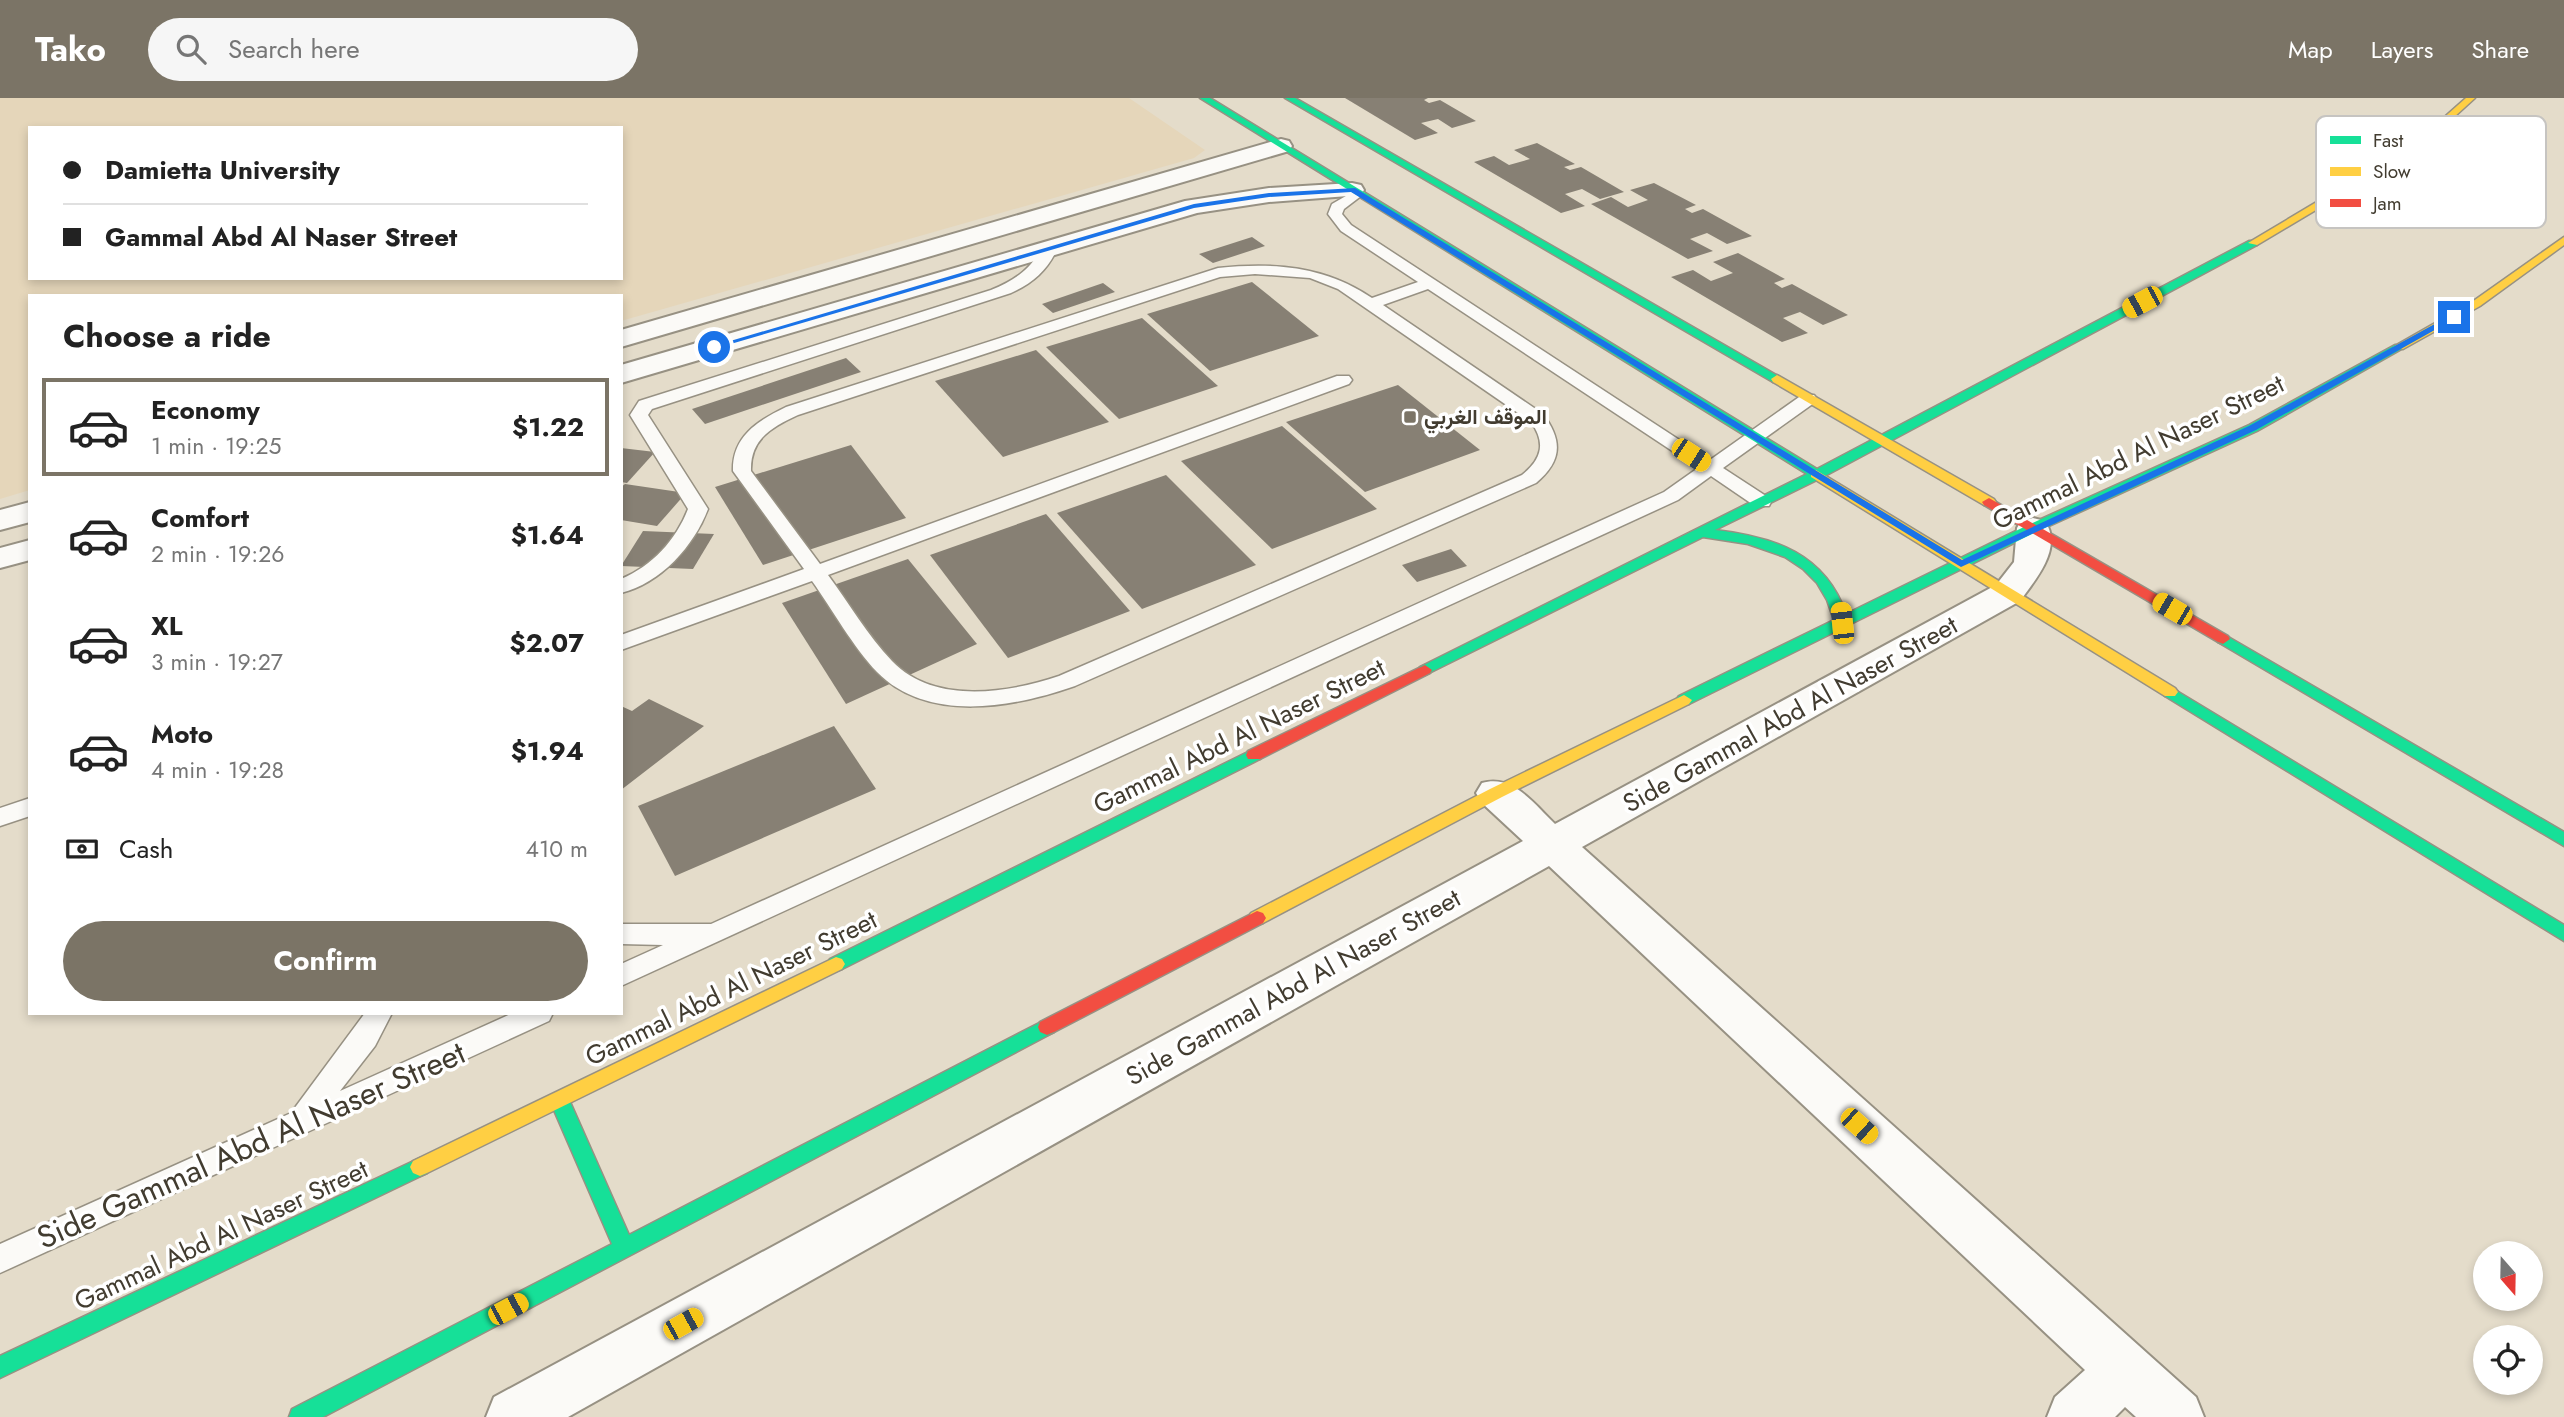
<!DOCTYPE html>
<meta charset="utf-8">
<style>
:root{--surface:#fff;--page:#f6f6f6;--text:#222;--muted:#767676;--line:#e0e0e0;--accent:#7b7466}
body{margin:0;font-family:Jost,Vazirmatn,sans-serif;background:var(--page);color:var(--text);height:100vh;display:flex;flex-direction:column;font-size:26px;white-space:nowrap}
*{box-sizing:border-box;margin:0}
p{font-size:23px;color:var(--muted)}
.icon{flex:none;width:38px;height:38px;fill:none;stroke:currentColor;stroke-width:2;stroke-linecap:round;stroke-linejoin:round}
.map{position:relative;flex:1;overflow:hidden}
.sheet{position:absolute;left:28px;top:196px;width:595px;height:721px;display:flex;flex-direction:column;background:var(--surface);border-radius:0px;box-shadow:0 4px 10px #0003}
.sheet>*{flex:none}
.guide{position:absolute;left:28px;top:28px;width:595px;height:154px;border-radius:0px;box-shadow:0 4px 10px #0003;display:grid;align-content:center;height:154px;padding:0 35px;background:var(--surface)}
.needle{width:46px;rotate:160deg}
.controls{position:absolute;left:2473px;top:1143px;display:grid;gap:14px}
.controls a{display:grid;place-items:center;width:70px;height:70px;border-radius:50%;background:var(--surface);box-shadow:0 4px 10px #0003;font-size:35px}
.end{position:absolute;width:32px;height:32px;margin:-16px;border:9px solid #1a73e8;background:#fff;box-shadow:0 0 0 4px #fff}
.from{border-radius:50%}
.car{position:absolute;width:21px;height:42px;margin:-21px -10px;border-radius:9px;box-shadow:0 0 5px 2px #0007;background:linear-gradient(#f5c518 24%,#345 0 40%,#f5c518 0 76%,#345 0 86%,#f5c518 0)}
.guide b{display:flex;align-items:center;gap:24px;height:66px;font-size:26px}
.guide b+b{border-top:2px solid var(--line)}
.guide i{width:18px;height:18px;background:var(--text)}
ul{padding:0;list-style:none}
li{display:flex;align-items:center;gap:21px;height:98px;margin:0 14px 10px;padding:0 21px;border:4px solid transparent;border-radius:0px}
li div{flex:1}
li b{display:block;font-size:26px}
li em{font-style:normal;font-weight:700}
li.current{border-color:var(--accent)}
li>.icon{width:63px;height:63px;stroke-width:1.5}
h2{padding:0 35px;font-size:32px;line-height:84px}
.pay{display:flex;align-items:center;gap:18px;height:77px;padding:0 35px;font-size:26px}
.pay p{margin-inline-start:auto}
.action{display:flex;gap:14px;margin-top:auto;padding:14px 35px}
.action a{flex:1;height:80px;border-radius:42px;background:var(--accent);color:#fff;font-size:28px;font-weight:700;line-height:80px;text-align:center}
header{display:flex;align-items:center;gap:42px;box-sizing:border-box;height:98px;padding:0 35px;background:var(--accent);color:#fff}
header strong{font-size:33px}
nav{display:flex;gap:38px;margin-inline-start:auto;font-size:24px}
.search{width:490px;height:63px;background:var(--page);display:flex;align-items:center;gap:18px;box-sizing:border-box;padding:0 24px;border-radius:38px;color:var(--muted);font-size:26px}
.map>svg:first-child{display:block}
.built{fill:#e5d6ba;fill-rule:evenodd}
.building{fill:#878074}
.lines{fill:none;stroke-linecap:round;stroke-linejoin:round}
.lane-casing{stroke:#979183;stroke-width:3}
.street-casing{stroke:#979183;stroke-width:4}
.fast-casing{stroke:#979183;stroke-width:3}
.slow-casing{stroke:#979183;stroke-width:3}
.jam-casing{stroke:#979183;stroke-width:3}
.lane{fill:#fbfaf7;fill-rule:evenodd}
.street{fill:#fbfaf7;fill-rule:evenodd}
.fast{fill:#16e098;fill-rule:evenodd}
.slow{fill:#ffcf43;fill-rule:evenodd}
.jam{fill:#f24e42;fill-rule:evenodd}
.route{fill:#1a73e8}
.poi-dot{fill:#7b7466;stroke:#fff;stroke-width:2.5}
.labels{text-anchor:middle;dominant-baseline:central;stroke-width:7;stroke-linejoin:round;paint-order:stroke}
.far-poi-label{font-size:21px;font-weight:bold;fill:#423c30;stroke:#fff;text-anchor:start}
.street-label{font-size:26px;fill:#423c30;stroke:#fff}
.near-street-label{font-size:32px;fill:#423c30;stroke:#fff}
.key{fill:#fff;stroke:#c6c4c1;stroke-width:2}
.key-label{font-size:19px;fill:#423c30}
</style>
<header>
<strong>Tako</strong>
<div class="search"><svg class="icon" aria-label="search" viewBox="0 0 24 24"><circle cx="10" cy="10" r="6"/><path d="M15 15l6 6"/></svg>Search here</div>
<nav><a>Map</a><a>Layers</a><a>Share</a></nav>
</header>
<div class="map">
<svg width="2564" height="1319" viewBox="0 0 2564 1319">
<rect width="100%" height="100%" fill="#e4dcca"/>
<path class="built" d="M 0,0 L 1129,0 L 1205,52 L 1194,60 L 621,223 L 621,198 L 30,198 L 30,392 L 0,401 ZM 30,30 L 621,30 L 621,180 L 30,180 Z"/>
<g class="building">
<path d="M 1345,0 L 1428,0 L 1424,2 L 1429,5 L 1440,2 L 1476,23 L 1452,30 L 1438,21 L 1421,25 L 1438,35 L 1415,42 Z"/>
<path d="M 1537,45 L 1575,66 L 1564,69 L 1570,72 L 1581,69 L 1624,94 L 1600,101 L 1582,91 L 1565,96 L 1585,108 L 1561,115 L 1474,64 L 1494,58 L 1509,67 L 1530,61 L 1514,52 Z"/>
<path d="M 1654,85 L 1696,107 L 1685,111 L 1692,115 L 1703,111 L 1752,138 L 1727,146 L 1707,135 L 1690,141 L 1713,153 L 1688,161 L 1591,106 L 1611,99 L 1628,109 L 1648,102 L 1630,92 Z"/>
<path d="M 1252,139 L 1265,148 L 1213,165 L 1199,156 Z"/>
<path d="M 1738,155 L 1785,181 L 1774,185 L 1782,190 L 1792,186 L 1848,217 L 1823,227 L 1800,214 L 1783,220 L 1808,235 L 1782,244 L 1671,179 L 1693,172 L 1711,183 L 1733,175 L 1713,164 Z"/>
<path d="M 1252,184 L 1319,238 L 1210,273 L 1147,216 Z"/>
<path d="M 1103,185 L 1115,194 L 1053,215 L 1042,206 Z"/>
<path d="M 1142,220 L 1218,288 L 1119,321 L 1046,249 Z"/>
<path d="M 1036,252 L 1109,324 L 1003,359 L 935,283 Z"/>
<path d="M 846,260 L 861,274 L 705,326 L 692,311 Z"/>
<path d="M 1398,287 L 1480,352 L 1365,394 L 1286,324 Z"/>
<path d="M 1282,328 L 1377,411 L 1272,451 L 1181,363 Z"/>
<path d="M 851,347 L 906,420 L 763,467 L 715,389 Z"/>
<path d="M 621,350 L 655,354 L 627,385 L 621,384 Z"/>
<path d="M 1166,377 L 1256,467 L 1142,511 L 1057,415 Z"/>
<path d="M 625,386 L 686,395 L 657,428 L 621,422 L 621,389 Z"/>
<path d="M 1046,416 L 1130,513 L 1008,560 L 930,457 Z"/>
<path d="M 643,433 L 714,436 L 693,471 L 621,468 Z"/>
<path d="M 1451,451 L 1467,468 L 1417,484 L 1402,467 Z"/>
<path d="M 908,461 L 977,546 L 846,606 L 782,505 Z"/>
<path d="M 649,601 L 704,628 L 621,692 L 621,608 L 632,613 Z"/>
<path d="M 834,628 L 876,691 L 675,778 L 638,708 Z"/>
</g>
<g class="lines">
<g class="lane-casing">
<g id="lane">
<path d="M 1358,91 L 1365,95 L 1344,111 L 1342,116 L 1351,127 L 1710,362 L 1802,297 L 1814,297 L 1817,301 L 1814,305 L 1723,370 L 1769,400 L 1771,404 L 1769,408 L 1755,408 L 1711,378 L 1678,402 L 621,888 L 621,866 L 663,847 L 621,846 L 621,826 L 711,826 L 1664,394 L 1698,370 L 1428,191 L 1383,207 L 1543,316 C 1563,343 1562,363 1536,385 L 1075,588 C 1015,609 928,626 877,574 C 853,549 832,511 812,483 L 621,552 L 621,537 L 804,471 L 733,373 C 732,339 757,323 786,309 L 1218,170 C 1274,164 1325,168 1372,200 L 1418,184 L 1341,133 L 1328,116 L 1332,106 ZM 1255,176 L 1310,180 L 1338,191 L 1531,324 C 1546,345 1542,361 1522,377 L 1059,578 C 1008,595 934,607 892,563 C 868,538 849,505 828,477 L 1349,286 L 1352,282 L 1349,278 L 1337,278 L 820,466 L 751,373 C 750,341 772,329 798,317 L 1220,179 Z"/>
<path d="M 1050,144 L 1058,149 C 1048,172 1033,185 1011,195 L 652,311 L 648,317 L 708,411 C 694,448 661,485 621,495 L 621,481 C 652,468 676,442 688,411 L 630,317 L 639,303 L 991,192 C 1018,181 1031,170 1045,146 Z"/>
<path d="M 30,700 L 30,718 L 0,728 L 0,710 Z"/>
<path d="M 365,915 L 392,915 L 375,948 L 340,993 L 513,915 L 553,915 L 549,923 L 0,1175 L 0,1146 L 291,1015 Z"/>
</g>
</g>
<g class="street-casing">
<g id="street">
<path d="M 1281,41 L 1289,43 L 1292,48 L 1289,53 L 621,249 L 621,232 Z"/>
<path d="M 1352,85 L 1361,87 L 1364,92 L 1361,97 L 1269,104 L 1197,115 L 621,285 L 621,267 L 1185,103 L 1269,90 Z"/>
<path d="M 30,404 L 30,424 L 0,432 L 0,412 Z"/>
<path d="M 2033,420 L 2045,423 C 2063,450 2036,481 2020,503 L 1582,749 L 2196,1299 L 2204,1319 L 2136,1319 L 2125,1309 L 2115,1319 L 2047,1319 L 2055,1299 L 2085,1272 L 1549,768 L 568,1319 L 486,1319 L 494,1299 L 1523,743 L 1482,705 L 1476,695 L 1482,685 C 1513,676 1534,706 1555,726 L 1996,487 L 2014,464 L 2017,430 L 2021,423 Z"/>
<path d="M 30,442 L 30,462 L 0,470 L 0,450 Z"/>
</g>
</g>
<g class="fast-casing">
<g id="fast">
<path d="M 1200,0 L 1210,0 L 1817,371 L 2249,143 L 2257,143 L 2257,147 L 1821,380 L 1715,432 C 1775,439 1825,456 1846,516 L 2028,427 L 2249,327 L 2395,247 L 2405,249 L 2257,333 L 2038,433 L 1689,606 L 1679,606 L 1676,602 L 1679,598 L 1834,522 L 1827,502 L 1817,485 L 1803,471 L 1785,459 L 1748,446 L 1703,439 L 1425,577 L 1418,572 L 1420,569 L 1807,376 Z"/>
<path d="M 1285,0 L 1295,0 L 1783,281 L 1781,284 L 1773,284 Z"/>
<path d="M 2223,536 L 2564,734 L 2564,748 L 2218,544 L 2216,541 Z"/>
<path d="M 2170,589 L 2564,827 L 2564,843 L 2165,598 L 2162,594 L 2165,590 Z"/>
<path d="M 1254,651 L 1260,653 L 1262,657 L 1260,661 L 842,871 L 836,873 L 830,871 L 827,866 L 830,861 Z"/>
<path d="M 1047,921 L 1054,924 L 1056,929 L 1054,934 L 323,1319 L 289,1319 L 292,1311 L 612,1146 L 550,1003 L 553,997 L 560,995 L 567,997 L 629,1137 Z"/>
<path d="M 420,1060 L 427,1063 L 430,1069 L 427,1075 L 0,1280 L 0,1258 Z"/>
</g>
</g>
<g class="slow-casing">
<g id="slow">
<path d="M 2466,0 L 2475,0 L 2420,50 L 2257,147 L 2248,145 L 2414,46 Z"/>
<path d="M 2564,139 L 2564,147 L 2480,208 L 2403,251 L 2393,249 L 2472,204 Z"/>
<path d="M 1777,277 L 1994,401 L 1996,404 L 1994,407 L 1984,407 L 1773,284 L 1771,281 Z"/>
<path d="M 1816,372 L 2175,590 L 2178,594 L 2175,598 L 2165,598 L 1811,379 L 1811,373 Z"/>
<path d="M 1684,597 L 1692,602 L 1689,606 L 1502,699 L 1263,825 L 1257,827 L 1251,825 L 1248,820 L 1251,815 L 1490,691 Z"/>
<path d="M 836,859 L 842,861 L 845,866 L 842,871 L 427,1075 L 420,1078 L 413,1075 L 410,1069 L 413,1063 Z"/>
</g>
</g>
<g class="jam-casing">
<g id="jam">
<path d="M 1989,400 L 2228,538 L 2230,541 L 2223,546 L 2218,544 L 1984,407 L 1982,404 Z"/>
<path d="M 1425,567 L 1432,572 L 1430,575 L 1260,661 L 1248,661 L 1246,657 L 1248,653 Z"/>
<path d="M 1257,813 L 1263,815 L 1266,820 L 1263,825 L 1054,934 L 1047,937 L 1040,934 L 1038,929 L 1040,924 Z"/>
</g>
</g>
<use href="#lane" class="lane"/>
<use href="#street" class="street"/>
<use href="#fast" class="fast"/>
<use href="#slow" class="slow"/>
<use href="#jam" class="jam"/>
</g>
<path class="route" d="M 1355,90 L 1962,462 L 2249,328 L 2451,217 L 2458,219 L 2256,332 L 1961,469 L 1351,94 L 1269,99 L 1194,110 L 717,250 L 710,249 L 1194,106 L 1269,95 Z"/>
<rect class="poi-dot" x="1403" y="312" width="14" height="14" rx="3.5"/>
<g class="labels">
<g class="far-poi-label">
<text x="1424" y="319">الموقف الغربي</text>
</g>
<g class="street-label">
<text transform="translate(2138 354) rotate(-26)">Gammal Abd Al Naser Street</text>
<text transform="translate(1790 616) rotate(-29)">Side Gammal Abd Al Naser Street</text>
<text transform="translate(1239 638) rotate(-26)">Gammal Abd Al Naser Street</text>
<text transform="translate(1293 889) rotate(-29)">Side Gammal Abd Al Naser Street</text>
<text transform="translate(731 890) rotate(-26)">Gammal Abd Al Naser Street</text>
<text transform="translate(221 1137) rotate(-25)">Gammal Abd Al Naser Street</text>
</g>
<g class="near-street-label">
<text transform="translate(251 1047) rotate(-24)">Side Gammal Abd Al Naser Street</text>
</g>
</g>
<rect x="2316" y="18" width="230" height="112" rx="10" class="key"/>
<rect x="2330" y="38" width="31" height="8" fill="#16e098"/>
<rect x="2330" y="69" width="31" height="9" fill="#ffcf43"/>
<rect x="2330" y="101" width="31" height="8" fill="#f24e42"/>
<g class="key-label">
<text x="2373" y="49">Fast</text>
<text x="2373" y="80">Slow</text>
<text x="2373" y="112">Jam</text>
</g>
</svg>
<div class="controls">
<a><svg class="needle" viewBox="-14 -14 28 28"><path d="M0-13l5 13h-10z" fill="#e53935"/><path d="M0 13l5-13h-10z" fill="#767676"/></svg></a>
<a><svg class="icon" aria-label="locate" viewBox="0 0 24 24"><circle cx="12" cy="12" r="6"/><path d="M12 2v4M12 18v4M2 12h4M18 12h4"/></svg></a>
</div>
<i class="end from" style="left:714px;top:249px"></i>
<i class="end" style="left:2454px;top:219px"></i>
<i class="car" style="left:2142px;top:204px;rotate:242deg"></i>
<i class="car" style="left:1691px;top:357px;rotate:123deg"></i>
<i class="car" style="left:2172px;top:511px;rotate:300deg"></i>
<i class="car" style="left:1842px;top:525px;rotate:354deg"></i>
<i class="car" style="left:1859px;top:1028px;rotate:132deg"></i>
<i class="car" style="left:508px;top:1211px;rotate:62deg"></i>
<i class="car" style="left:683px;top:1226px;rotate:61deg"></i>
<div class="guide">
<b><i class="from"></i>Damietta University</b>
<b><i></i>Gammal Abd Al Naser Street</b>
</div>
<section class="sheet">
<h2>Choose a ride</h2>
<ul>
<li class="current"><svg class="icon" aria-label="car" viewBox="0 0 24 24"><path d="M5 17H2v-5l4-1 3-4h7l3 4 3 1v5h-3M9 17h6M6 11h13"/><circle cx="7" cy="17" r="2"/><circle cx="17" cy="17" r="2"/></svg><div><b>Economy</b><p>1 min · 19:25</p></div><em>$1.22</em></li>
<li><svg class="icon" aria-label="car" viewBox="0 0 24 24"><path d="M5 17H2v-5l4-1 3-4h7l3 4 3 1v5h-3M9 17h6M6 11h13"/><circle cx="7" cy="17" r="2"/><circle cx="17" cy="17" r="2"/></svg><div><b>Comfort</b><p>2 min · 19:26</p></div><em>$1.64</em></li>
<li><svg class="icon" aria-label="car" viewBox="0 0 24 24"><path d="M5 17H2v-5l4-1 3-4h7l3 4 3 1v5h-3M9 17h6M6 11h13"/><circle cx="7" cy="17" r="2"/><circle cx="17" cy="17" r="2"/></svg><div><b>XL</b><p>3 min · 19:27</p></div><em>$2.07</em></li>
<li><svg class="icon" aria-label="car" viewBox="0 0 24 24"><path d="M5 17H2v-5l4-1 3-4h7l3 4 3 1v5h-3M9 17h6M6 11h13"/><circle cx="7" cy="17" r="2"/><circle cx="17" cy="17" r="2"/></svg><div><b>Moto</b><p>4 min · 19:28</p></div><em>$1.94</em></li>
</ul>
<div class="pay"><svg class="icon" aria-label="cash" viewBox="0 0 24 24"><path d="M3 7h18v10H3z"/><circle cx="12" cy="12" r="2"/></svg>Cash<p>410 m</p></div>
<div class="action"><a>Confirm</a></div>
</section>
</div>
